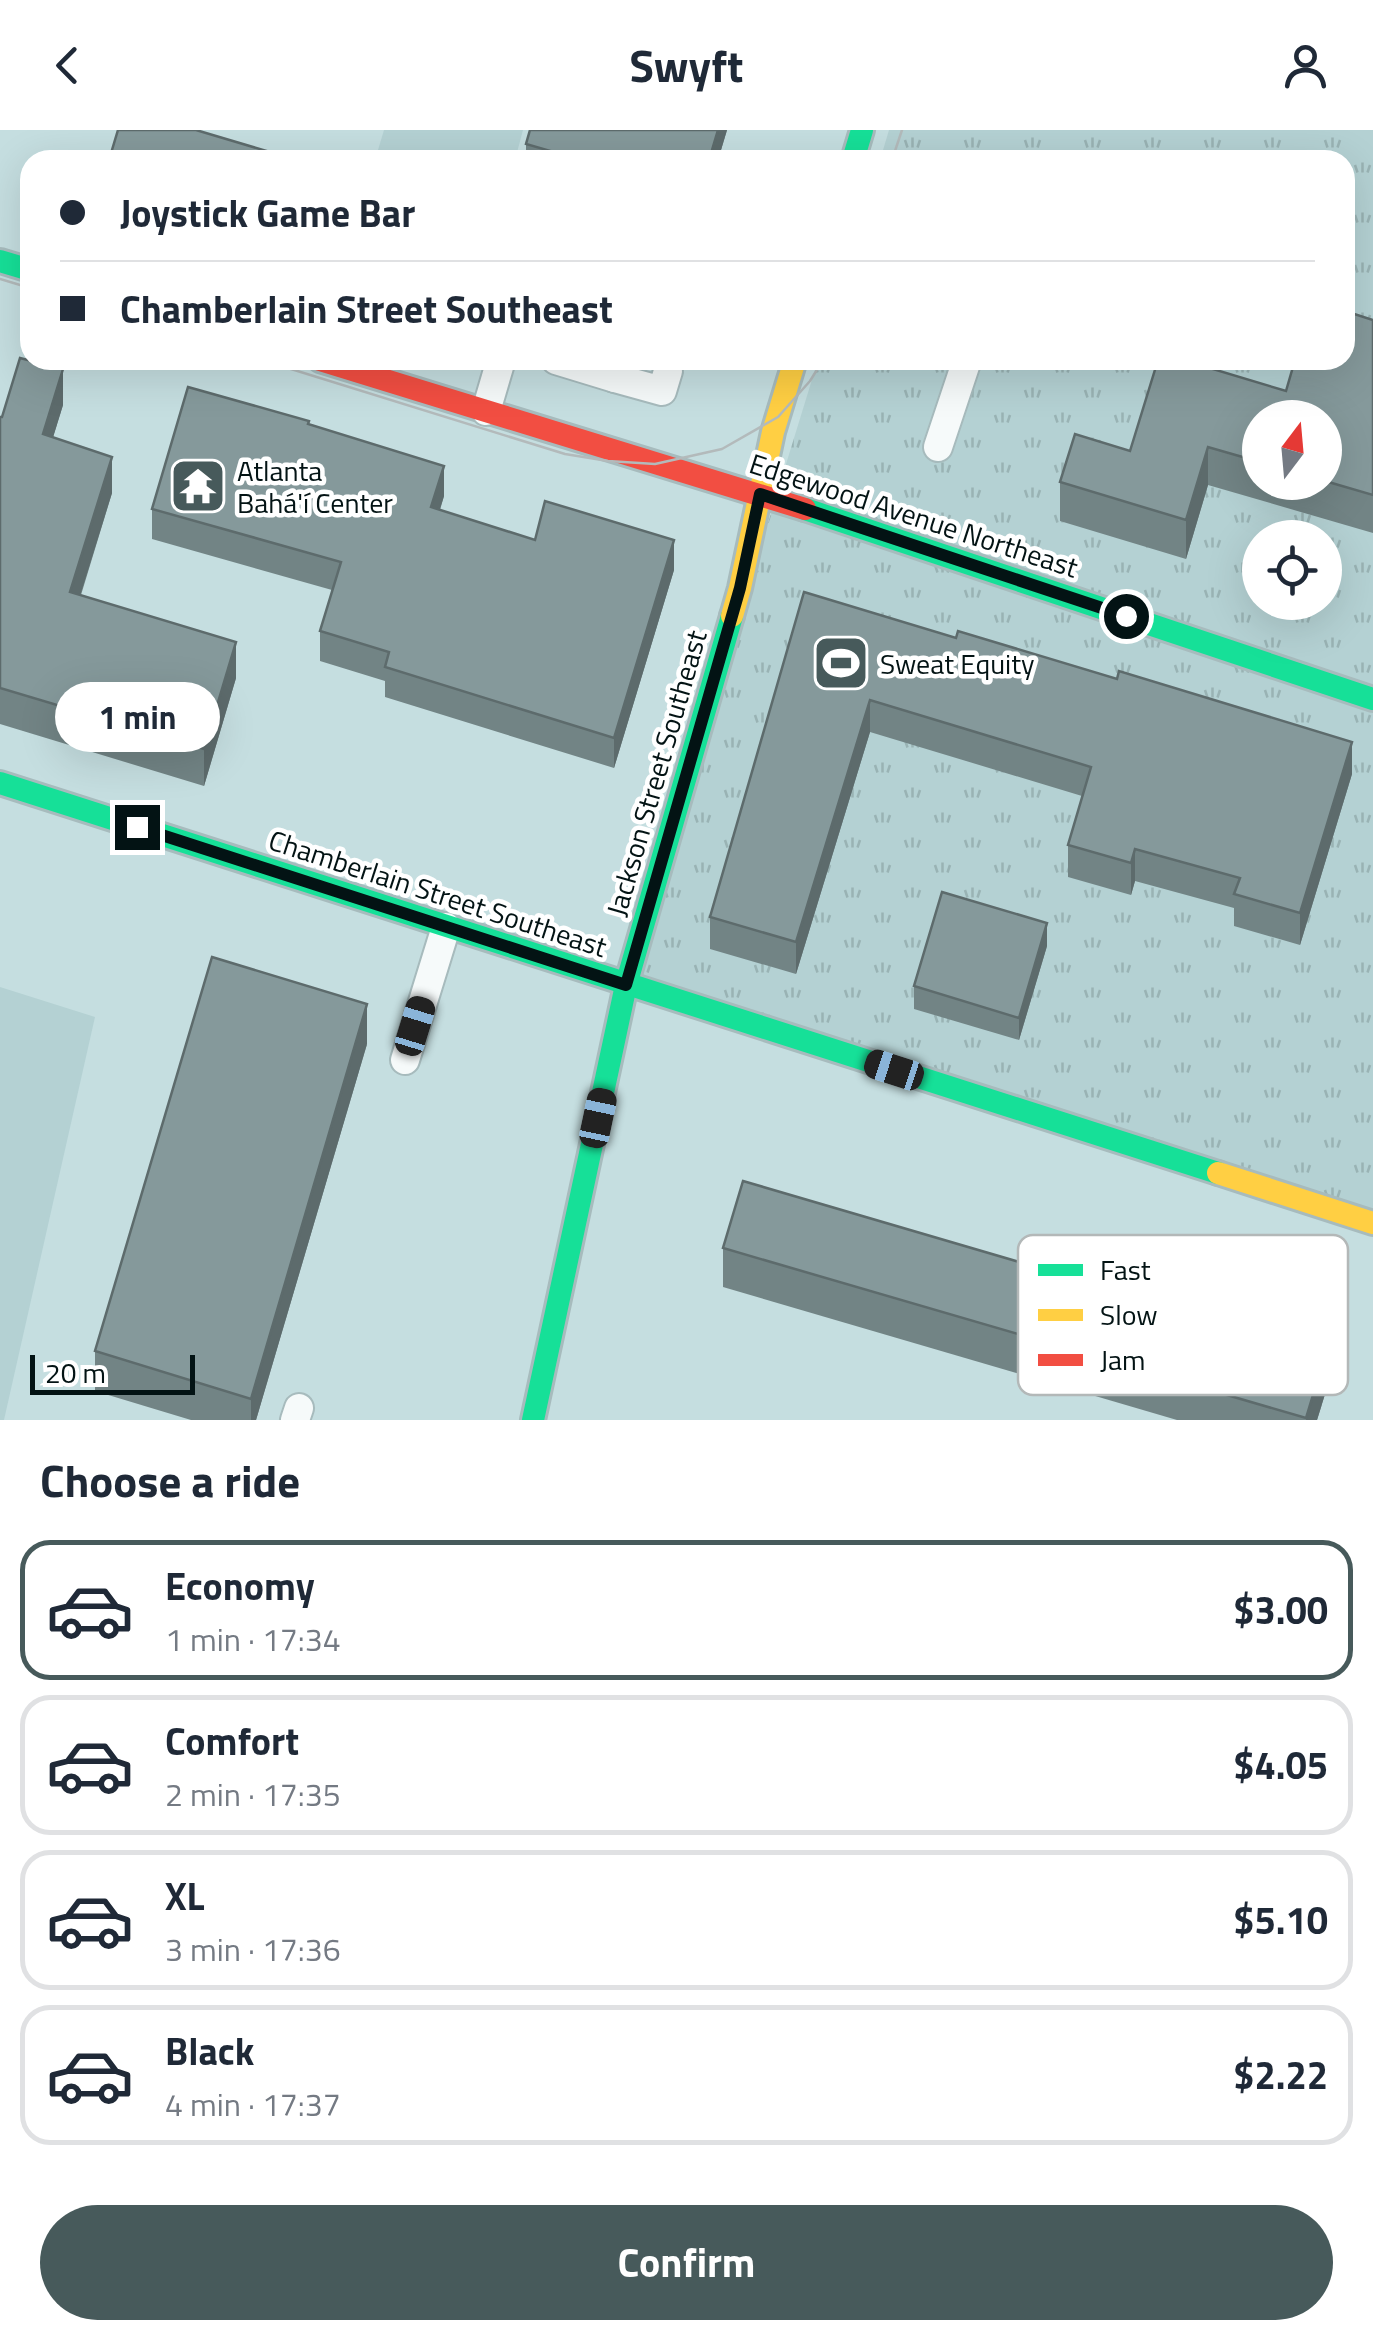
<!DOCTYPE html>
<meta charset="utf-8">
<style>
:root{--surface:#fff;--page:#f6f6f7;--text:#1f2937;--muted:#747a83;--line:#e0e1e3;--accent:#475a5b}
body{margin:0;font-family:"Titillium Web",sans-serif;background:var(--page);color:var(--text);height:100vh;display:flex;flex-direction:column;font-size:38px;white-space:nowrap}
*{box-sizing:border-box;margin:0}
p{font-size:32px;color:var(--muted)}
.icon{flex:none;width:55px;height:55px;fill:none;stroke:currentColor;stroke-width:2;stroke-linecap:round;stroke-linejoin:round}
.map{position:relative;height:1290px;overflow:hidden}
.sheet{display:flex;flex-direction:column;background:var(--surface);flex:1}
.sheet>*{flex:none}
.hud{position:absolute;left:20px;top:20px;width:1335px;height:220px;border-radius:30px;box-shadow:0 10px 40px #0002;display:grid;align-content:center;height:220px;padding:0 40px;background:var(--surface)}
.needle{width:65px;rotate:16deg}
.buttons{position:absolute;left:1242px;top:270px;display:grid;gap:20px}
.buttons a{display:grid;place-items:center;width:100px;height:100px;border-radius:50%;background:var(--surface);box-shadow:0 10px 40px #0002;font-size:50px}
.scale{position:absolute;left:30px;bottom:25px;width:165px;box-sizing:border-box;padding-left:10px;border:5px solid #031314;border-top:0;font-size:28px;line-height:35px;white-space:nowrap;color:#031314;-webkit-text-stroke:8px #fff;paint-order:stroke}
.end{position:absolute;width:45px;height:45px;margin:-22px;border:12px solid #031314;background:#fff;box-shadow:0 0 0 5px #fff}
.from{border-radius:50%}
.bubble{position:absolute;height:70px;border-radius:35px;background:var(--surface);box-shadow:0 10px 40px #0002;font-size:32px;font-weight:700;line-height:70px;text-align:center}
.car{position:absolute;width:30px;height:60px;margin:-30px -15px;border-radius:12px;box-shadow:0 0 8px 2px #0007;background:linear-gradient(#222 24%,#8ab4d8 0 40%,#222 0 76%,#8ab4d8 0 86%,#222 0)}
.hud b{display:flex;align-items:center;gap:35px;height:95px;font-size:38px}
.hud b+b{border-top:2px solid var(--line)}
.hud i{width:25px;height:25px;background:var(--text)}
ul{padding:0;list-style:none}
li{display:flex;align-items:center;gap:30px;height:140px;margin:0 20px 15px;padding:0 20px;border:5px solid var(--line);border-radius:30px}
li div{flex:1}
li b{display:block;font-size:38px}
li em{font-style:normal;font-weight:700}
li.current{border-color:var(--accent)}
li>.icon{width:90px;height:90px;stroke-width:1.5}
h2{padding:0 40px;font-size:45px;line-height:120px}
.cta{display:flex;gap:20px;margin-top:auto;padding:20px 40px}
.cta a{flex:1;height:115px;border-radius:60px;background:var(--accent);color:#fff;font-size:40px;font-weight:700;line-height:115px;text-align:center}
header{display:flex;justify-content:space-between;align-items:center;height:130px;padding:0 40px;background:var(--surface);font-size:45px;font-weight:700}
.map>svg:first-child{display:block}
.grass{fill:#b4d1d3}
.park{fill:url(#park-tufts);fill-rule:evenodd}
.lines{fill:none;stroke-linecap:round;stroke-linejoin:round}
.lane-casing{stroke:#a7bbbd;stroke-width:32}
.fast-casing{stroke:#a7bbbd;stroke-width:28}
.slow-casing{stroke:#a7bbbd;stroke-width:28}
.jam-casing{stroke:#a7bbbd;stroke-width:28}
.lane{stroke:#f6fafa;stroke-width:28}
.fast{stroke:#16e098;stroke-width:22}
.slow{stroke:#ffcf43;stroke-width:22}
.jam{stroke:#f24e42;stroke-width:22}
.tram{stroke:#b3babb;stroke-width:2.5}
.wall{fill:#728485;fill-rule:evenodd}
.shaded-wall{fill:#5d6b6c}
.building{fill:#85999b;stroke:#5d6b6c;stroke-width:2.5}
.route{stroke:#031314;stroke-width:12}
.labels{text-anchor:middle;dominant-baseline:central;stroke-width:9;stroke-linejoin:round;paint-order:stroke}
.poi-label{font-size:28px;fill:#031314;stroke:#fff;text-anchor:start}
.street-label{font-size:28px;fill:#031314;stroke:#fff}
.key{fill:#fff;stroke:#b3b8b8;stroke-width:2.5}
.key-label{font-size:28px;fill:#031314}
</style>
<header><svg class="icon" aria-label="back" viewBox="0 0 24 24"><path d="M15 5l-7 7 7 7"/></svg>Swyft<svg class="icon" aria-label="person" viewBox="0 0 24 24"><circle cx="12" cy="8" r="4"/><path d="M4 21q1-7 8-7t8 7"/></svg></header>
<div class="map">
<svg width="1373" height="1290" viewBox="0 0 1373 1290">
<defs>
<pattern id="park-tufts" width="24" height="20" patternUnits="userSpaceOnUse" patternTransform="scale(2.5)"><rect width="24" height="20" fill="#b4d1d3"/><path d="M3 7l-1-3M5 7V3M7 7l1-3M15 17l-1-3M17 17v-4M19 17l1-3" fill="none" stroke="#99b3b4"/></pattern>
</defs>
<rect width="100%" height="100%" fill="#c5dee0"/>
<g class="grass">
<path d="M 384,0 L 523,0 L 515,30 L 375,30 Z"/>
<path d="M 0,857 L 95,887 L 4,1290 L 0,1290 Z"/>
</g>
<path class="park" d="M 889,0 L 1373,0 L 1373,1087 L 626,855 L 818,230 L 1345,230 L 1345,30 L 880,30 ZM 1260,288 L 1325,288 L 1325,352 L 1260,352 ZM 1260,408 L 1325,408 L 1325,472 L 1260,472 Z"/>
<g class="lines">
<g class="lane-casing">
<g id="lane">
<path d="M 556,230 L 615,248 L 620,230"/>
<path d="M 615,248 L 662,261 L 668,241"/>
<path d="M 486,281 L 501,230"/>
<path d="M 938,317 L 967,230"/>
<path d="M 405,930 L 446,797"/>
<path d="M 295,1290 L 299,1278"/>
</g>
</g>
<g class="fast-casing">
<g id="fast">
<path d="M 853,30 L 862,0"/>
<path d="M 0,131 L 30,140"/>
<path d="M 805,379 L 1373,569"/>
<path d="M 0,653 L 1218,1043"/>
<path d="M 533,1290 L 626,855 L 732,486"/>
</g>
</g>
<g class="slow-casing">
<g id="slow">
<path d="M 732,486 L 740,458 L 773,302 L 795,230"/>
<path d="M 1218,1043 L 1373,1093"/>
</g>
</g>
<g class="jam-casing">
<path id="jam" d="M 320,230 L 805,379"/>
</g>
<use href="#lane" class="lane"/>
<use href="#fast" class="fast"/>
<use href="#slow" class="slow"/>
<use href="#jam" class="jam"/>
<g class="tram">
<path d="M 892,30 L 902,0"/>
<path d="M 0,149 L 30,158"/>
<path d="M 262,230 L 565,324 L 608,331 L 655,334 L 722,319 L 778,287 L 810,251 L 823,230"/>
</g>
</g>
<g class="wall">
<path d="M 727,0 L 718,30 L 526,30 L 526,14 Z"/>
<path d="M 1373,190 L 1373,403 L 1208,355 L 1186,429 L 1060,391 L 1060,352 L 1130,321 L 1286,261 ZM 1260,288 L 1325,288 L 1325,352 L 1260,352 Z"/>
<path d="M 637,230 L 655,230 L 650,238 L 637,234 Z"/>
<path d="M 63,275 L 53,307 L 112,363 L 81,465 L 236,548 L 204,656 L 0,594 L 0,287 Z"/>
<path d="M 309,294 L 444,366 L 440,380 L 535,410 L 674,440 L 614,638 L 385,567 L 385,551 L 320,531 L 320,501 L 332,460 L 152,409 L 152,379 Z"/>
<path d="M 804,462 L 1352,644 L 1300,815 L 1234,796 L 1234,778 L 1135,751 L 1131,765 L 1068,747 L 1068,715 L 1082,666 L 870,602 L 796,844 L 710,819 L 710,787 Z"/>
<path d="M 1047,816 L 1019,910 L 914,879 L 914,856 Z"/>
<path d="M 367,914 L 256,1290 L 191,1290 L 95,1261 L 95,1221 Z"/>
<path d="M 723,1118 L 1326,1261 L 1317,1290 L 1177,1290 L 723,1157 Z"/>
</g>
<g class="shaded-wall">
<path d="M 718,0 L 727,0 L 718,30 L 709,30 Z"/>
<path d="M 63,239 L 63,275 L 43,340 L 43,304 Z"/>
<path d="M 1208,317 L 1208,355 L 1186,429 L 1186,390 Z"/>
<path d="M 112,327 L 112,363 L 70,498 L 70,462 Z"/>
<path d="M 444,336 L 444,366 L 431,407 L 431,377 Z"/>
<path d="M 674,410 L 674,440 L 614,638 L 614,608 Z"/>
<path d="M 236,512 L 236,548 L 204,656 L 204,619 Z"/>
<path d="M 870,570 L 870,602 L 796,844 L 796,812 Z"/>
<path d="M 1352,612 L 1352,644 L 1300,815 L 1300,783 Z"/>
<path d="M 1135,719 L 1135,751 L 1131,765 L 1131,733 Z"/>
<path d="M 1047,793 L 1047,816 L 1019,910 L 1019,888 Z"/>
<path d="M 367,874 L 367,914 L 256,1290 L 251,1290 L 251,1269 Z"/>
<path d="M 1326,1222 L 1326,1261 L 1317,1290 L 1306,1290 Z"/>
</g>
<g class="building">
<path d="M 118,0 L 196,0 L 297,30 L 109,30 Z"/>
<path d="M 530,0 L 718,0 L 709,30 L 581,30 L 526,14 Z"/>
<path d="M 1345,181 L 1373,190 L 1373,365 L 1325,351 L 1325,288 L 1260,288 L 1260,332 L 1208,317 L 1186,390 L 1060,352 L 1075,304 L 1130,321 L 1158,230 L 1183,230 L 1286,261 L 1295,230 L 1345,230 Z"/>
<path d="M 20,228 L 63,239 L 43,304 L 112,327 L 70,462 L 236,512 L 204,619 L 0,558 L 0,287 L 2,287 Z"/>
<path d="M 188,257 L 309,291 L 308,294 L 444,336 L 431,377 L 535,410 L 545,371 L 674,410 L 614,608 L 385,537 L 389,522 L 320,501 L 341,432 L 152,379 Z"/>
<path d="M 804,462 L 956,508 L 958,501 L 1117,549 L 1119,541 L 1352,612 L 1300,783 L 1234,764 L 1240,748 L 1135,719 L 1131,733 L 1068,715 L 1091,637 L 870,570 L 796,812 L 710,787 Z"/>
<path d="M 942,762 L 1047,793 L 1019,888 L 914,856 Z"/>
<path d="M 212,827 L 367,874 L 251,1269 L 95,1221 Z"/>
<path d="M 743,1051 L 1326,1222 L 1306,1288 L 723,1118 Z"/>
</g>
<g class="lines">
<path class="route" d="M 137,697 L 626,855 L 740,458 L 760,364 L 1126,486"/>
</g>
<defs>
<g id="temple-square" transform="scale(2.875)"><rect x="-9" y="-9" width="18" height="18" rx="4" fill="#475a5b" stroke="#fff"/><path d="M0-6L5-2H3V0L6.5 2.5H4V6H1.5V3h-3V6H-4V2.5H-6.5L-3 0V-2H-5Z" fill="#fff"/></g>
<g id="stadium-square" transform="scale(2.875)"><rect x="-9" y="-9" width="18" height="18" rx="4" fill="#475a5b" stroke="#fff"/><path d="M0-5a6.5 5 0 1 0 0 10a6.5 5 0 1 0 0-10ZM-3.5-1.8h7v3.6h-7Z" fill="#fff"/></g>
</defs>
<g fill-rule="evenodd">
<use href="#temple-square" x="198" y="356"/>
<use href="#stadium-square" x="841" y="533"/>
</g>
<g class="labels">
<g class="poi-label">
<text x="237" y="340">Atlanta<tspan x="237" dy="32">Bahá'í Center</tspan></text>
<text x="880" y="533">Sweat Equity</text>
</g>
<g class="street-label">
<text transform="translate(914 385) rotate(18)">Edgewood Avenue Northeast</text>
<text transform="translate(656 643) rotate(-74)">Jackson Street Southeast</text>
<text transform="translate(438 763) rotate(18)">Chamberlain Street Southeast</text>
</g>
</g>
<rect x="1018" y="1105" width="330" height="160" rx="15" class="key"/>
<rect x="1038" y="1134" width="45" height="12" fill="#16e098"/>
<rect x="1038" y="1179" width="45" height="12" fill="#ffcf43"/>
<rect x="1038" y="1224" width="45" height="12" fill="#f24e42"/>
<g class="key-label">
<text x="1100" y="1150">Fast</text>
<text x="1100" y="1195">Slow</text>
<text x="1100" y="1240">Jam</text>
</g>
</svg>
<div class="buttons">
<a><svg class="needle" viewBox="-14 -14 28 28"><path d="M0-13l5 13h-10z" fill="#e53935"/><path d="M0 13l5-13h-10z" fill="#747a83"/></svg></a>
<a><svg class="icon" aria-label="locate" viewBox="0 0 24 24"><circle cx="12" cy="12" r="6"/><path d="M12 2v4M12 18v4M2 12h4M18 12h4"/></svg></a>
</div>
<div class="scale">20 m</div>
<i class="end from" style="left:1126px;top:486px"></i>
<i class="end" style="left:137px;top:697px"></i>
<div class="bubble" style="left:55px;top:552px;width:165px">1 min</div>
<i class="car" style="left:415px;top:896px;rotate:17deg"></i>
<i class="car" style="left:894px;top:940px;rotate:288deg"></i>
<i class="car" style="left:598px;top:988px;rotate:12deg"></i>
<div class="hud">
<b><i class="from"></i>Joystick Game Bar</b>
<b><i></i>Chamberlain Street Southeast</b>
</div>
</div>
<section class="sheet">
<h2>Choose a ride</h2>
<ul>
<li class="current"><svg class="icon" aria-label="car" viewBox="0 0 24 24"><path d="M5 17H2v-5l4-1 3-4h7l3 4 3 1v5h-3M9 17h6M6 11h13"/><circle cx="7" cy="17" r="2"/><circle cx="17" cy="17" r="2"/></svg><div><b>Economy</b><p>1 min · 17:34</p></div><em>$3.00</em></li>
<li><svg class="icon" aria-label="car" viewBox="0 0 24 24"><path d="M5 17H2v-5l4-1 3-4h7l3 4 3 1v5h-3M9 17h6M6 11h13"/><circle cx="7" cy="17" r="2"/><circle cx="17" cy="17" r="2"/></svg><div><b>Comfort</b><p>2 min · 17:35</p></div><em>$4.05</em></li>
<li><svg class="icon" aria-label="car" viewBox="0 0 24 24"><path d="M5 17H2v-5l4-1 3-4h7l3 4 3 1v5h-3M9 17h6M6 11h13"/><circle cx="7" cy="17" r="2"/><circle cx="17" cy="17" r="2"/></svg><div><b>XL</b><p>3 min · 17:36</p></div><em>$5.10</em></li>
<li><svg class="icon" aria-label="car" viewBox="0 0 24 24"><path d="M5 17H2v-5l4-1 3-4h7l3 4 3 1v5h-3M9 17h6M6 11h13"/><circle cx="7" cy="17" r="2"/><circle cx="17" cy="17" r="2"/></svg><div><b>Black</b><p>4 min · 17:37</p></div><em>$2.22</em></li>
</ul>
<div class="cta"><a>Confirm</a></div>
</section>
